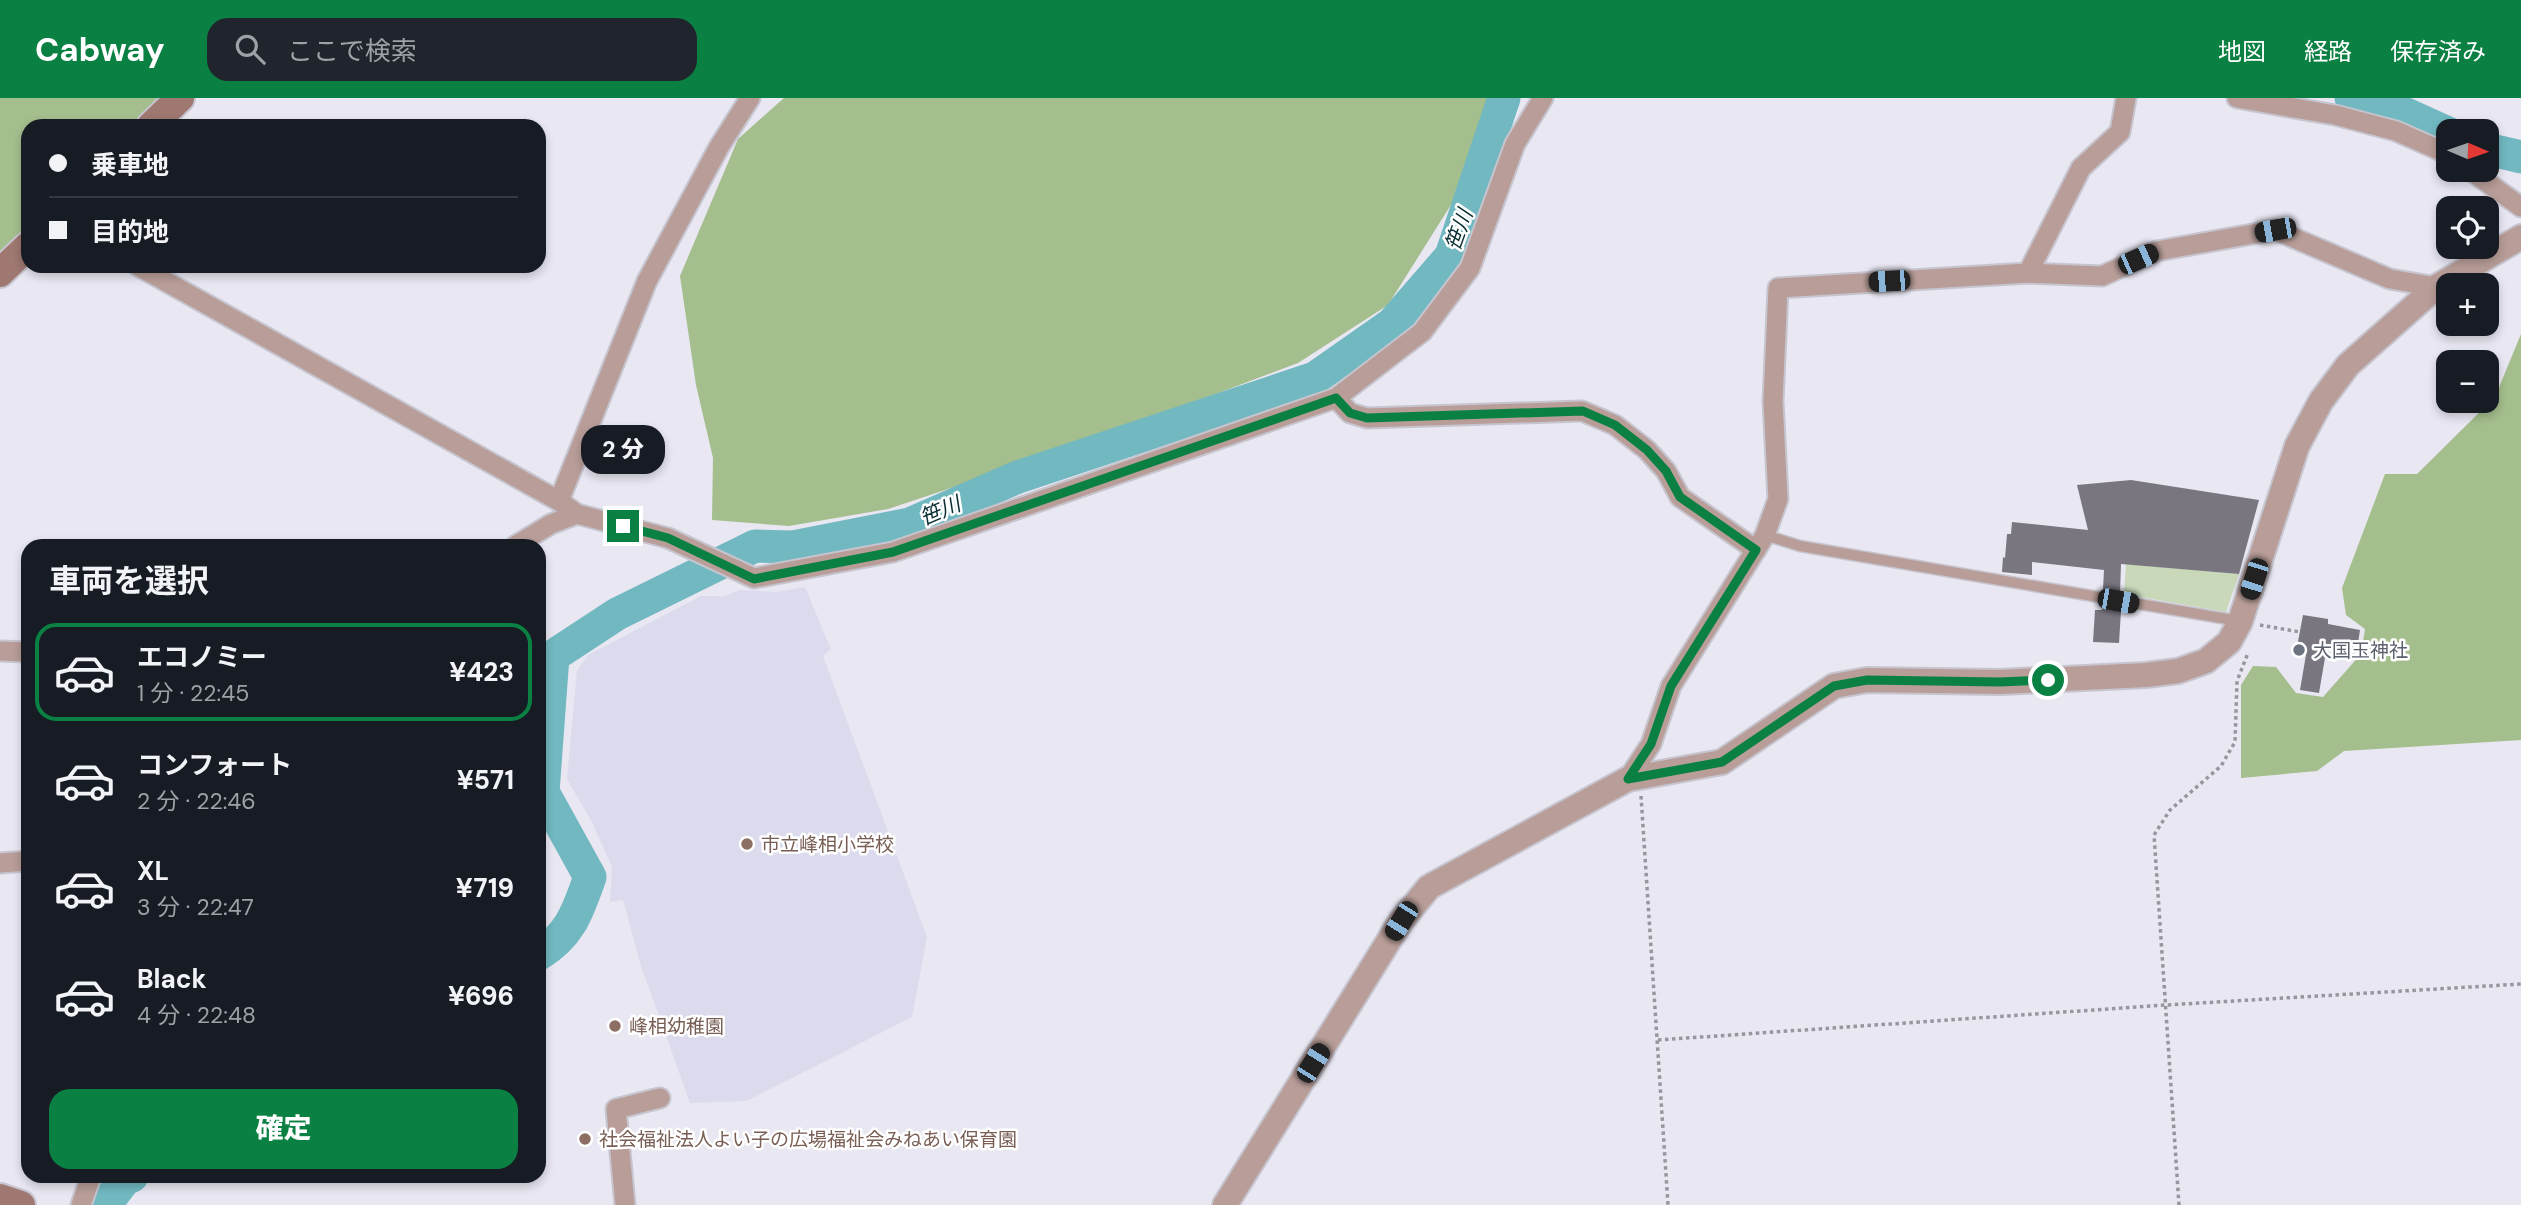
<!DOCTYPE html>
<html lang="ja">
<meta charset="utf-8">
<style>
:root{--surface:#171b24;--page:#20242c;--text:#f1f3f6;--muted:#9ea1a6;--line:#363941;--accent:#0b8043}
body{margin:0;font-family:"DM Sans","Noto Sans JP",sans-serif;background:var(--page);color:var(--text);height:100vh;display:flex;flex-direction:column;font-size:26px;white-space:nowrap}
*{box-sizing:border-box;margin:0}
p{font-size:23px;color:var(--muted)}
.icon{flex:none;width:38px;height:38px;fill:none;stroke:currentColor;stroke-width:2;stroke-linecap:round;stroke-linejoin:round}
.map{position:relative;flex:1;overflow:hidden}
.side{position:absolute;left:21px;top:441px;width:525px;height:644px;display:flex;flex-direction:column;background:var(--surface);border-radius:21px;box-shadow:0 4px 10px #0003}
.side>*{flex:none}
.guide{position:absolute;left:21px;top:21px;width:525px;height:154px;border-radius:21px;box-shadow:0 4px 10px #0003;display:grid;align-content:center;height:154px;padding:0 28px;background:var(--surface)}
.needle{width:46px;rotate:92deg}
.controls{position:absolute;left:2436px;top:21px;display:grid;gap:14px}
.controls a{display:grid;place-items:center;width:63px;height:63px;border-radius:14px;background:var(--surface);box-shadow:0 4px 10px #0003;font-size:35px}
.end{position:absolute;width:32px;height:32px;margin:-16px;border:9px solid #0b8043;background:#fff;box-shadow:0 0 0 4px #fff}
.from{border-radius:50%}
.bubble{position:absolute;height:49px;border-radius:21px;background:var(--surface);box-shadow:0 4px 10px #0003;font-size:23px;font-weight:800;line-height:49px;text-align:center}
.car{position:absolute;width:21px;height:42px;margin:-21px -10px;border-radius:9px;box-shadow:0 0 5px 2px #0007;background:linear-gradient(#222 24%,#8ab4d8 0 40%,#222 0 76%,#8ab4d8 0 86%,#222 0)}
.guide b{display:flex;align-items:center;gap:24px;height:66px;font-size:26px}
.guide b+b{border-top:2px solid var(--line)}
.guide i{width:18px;height:18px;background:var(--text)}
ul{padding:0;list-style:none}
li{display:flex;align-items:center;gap:21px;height:98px;margin:0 14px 10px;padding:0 14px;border:4px solid transparent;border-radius:21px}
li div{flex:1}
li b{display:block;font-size:26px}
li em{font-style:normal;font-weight:800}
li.selected{border-color:var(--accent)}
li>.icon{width:63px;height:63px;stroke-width:1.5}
h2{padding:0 28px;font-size:32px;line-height:84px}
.primary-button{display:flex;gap:14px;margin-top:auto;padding:14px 28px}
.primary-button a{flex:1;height:80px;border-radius:21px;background:var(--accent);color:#fff;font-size:28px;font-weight:800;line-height:80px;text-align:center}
header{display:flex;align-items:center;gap:42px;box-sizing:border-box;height:98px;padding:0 35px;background:var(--accent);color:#fff}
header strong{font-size:33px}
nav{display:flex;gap:38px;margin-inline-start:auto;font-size:24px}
.search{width:490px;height:63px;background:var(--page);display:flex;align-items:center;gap:18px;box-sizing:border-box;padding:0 24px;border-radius:21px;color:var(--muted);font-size:26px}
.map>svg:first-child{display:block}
.built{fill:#dbdbed}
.green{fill:#c8d8b9}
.forest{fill:#a4be8d}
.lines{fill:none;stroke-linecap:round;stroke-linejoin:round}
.river{stroke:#71b8c1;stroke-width:33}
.building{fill:#797680}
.service-casing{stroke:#c6c5cf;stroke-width:13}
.minor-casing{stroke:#c6c5cf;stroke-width:23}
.tertiary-casing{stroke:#c6c5cf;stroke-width:28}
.secondary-casing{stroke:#c6c5cf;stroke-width:32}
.path{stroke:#97969e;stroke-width:3.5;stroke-dasharray:3.5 3.5;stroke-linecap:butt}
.service{stroke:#b89d98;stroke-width:10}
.minor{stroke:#b89d98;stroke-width:19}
.tertiary{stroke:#b89d98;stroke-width:24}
.secondary{stroke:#9e7871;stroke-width:28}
.route{stroke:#0b8043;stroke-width:9}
.worship-dot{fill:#6b7280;stroke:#fff;stroke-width:2.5}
.education-dot{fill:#8d6e63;stroke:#fff;stroke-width:2.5}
.labels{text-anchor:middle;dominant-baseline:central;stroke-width:5;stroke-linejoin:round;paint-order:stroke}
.worship-label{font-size:19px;fill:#5b616d;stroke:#fff;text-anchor:start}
.education-label{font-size:19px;fill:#785e54;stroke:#fff;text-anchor:start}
.water-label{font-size:21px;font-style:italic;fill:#0a2f33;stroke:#fff}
</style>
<header>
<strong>Cabway</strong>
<div class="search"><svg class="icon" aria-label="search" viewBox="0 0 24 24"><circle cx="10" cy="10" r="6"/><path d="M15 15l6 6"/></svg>ここで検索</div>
<nav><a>地図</a><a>経路</a><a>保存済み</a></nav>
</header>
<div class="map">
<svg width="2521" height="1107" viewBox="0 0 2521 1107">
<rect width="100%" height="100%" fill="#e8e7f2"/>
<path class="built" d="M 805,489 L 831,551 L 823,558 L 927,839 L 912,919 L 747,1003 L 690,1005 L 641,868 L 623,802 L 610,804 L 612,769 L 592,724 L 567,681 L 577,573 L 588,557 L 701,498 L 725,498 L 740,492 L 775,494 Z"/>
<path class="green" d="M 2126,466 L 2239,476 L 2226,514 L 2124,496 Z"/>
<g class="forest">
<path d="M 0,0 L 169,0 L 143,28 L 28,28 L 28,154 L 0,184 Z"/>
<path d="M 784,0 L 1493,0 L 1464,86 L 1388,207 L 1298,265 L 1086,345 L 888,411 L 789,428 L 712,422 L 713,360 L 696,287 L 680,178 L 738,41 Z"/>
<path d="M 2521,236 L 2521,642 L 2344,653 L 2317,673 L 2241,680 L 2241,587 L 2253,568 L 2276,569 L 2296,595 L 2323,599 L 2361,556 L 2365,531 L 2346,517 L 2342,490 L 2385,376 L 2417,376 L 2495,299 Z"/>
</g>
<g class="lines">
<g class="river">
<path d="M 2351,0 L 2406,16 L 2448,35"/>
<path d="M 2487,51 L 2521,59"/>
<path d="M 539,856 C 571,837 578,812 590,779 L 543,694 L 553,558 L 617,516 L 755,448 L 793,449 L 910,426 L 1018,379 L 1315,280 L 1392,226 L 1451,158 L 1504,0"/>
<path d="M 105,1107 L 125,1081 L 132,1078"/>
</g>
</g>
<g class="building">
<path d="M 2131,382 L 2259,402 L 2239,476 L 2121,466 L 2120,495 L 2103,492 L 2104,472 L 2032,464 L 2032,477 L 2002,474 L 2003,459 L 2005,460 L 2007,436 L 2011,436 L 2012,424 L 2088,432 L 2077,387 Z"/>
<path d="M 2102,507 L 2119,510 L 2121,513 L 2119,545 L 2093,544 L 2095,512 L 2102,512 Z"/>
<path d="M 2303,517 L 2328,521 L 2328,526 L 2360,532 L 2357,552 L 2327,548 L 2319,595 L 2300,592 L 2307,551 L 2297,549 Z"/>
</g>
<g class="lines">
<g class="service-casing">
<path id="service" d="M 1765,437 L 1800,448 L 2239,523"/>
</g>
<g class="minor-casing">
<g id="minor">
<path d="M 2237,0 L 2335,17 L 2396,33 L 2448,56"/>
<path d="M 2470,72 L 2521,109"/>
<path d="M 138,168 L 559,403 L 577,416 L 668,440 L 754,480 L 893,454 L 1336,300 L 1422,234 L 1470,170 L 1515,46 L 1543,0"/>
<path d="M 2028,175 L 2081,70 L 2120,34 L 2126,0"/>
<path d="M 1336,300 L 1350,315 L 1367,320 L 1582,313 L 1615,327 L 1647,352 L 1666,373 L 1680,399 L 1756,452"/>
<path d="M 559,403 L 647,183 L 719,49 L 750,0"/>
<path d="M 515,448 L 551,426 L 577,416"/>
<path d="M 0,553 L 28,554"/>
<path d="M 1628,681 L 1651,646 L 1671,588 L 1765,437 L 1778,401 L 1773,303 L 1778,190 L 2028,175 L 2102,178 L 2157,153 L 2275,132 L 2390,181 L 2436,189"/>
<path d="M 0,765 L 28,763"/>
<path d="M 81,1107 L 91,1078"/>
<path d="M 625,1107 L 616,1011 L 660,1000"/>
</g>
</g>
<g class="tertiary-casing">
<path id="tertiary" d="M 1225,1107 L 1401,823 L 1429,789 L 1628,681 L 1722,664 L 1834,588 L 1867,582 L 2000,584 L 2146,577 L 2178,573 L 2206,563 L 2229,544 L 2240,524 L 2297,348 L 2321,303 L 2348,267 L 2436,189 L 2521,139"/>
</g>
<g class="secondary-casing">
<g id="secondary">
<path d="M 151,28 L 180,0"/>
<path d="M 0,175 L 28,148"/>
<path d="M 0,1100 L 21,1107"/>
</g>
</g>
<g class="path">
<path d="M 2260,527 L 2300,534"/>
<path d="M 1641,698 L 1668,1107"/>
<path d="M 1658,942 L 2166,907 L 2521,886"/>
<path d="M 2179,1107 L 2154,737 L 2170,712 L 2221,668 L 2235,644 L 2237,583 L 2248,555"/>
</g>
<use href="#service" class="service"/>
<use href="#minor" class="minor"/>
<use href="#tertiary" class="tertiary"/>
<use href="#secondary" class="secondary"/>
</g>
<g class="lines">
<path class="route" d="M 623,428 L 668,440 L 754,481 L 893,454 L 1336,300 L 1350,315 L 1367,320 L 1583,313 L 1615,327 L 1647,352 L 1666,373 L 1680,399 L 1756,452 L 1671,588 L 1651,646 L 1628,681 L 1722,664 L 1834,588 L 1867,582 L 2000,584 L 2048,582"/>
</g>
<circle class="worship-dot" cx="2299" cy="552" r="7"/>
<g class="education-dot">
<circle cx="747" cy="746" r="7"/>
<circle cx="615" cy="928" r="7"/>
<circle cx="585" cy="1041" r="7"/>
</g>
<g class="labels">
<g class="worship-label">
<text x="2313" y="552">大国玉神社</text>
</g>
<g class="education-label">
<text x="761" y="746">市立峰相小学校</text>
<text x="629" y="928">峰相幼稚園</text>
<text x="599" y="1041">社会福祉法人よい子の広場福祉会みねあい保育園</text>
</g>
<g class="water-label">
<text transform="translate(1459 132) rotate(-70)">笹川</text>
<text transform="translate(940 413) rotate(-23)">笹川</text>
</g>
</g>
</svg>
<div class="controls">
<a><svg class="needle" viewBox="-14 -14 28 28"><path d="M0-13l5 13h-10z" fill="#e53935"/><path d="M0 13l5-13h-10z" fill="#9ea1a6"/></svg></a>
<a><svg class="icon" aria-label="locate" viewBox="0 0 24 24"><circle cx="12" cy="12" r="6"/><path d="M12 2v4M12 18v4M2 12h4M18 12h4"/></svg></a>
<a>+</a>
<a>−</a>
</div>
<i class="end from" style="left:2048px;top:582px"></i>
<i class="end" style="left:623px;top:428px"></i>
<div class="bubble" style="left:581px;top:327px;width:84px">2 分</div>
<i class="car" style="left:2275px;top:132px;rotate:260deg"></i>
<i class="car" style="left:2138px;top:161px;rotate:66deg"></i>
<i class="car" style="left:1889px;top:183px;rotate:267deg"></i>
<i class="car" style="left:2254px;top:481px;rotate:198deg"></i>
<i class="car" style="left:2118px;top:503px;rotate:100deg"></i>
<i class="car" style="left:1401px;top:823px;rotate:212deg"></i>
<i class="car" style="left:1313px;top:965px;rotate:32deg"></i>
<div class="guide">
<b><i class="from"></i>乗車地</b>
<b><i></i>目的地</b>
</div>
<section class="side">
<h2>車両を選択</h2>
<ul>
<li class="selected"><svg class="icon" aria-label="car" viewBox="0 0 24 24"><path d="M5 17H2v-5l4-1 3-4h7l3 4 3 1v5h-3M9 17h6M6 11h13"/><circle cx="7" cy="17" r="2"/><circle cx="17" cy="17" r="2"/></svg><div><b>エコノミー</b><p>1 分 · 22:45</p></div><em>¥423</em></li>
<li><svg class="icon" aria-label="car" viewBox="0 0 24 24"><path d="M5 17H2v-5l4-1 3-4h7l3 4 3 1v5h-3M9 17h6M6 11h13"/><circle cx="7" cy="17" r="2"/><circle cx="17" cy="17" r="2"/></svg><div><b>コンフォート</b><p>2 分 · 22:46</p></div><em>¥571</em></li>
<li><svg class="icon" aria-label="car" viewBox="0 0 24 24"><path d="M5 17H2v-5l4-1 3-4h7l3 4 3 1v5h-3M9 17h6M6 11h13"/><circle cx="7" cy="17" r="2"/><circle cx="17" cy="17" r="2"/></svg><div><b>XL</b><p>3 分 · 22:47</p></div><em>¥719</em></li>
<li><svg class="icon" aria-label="car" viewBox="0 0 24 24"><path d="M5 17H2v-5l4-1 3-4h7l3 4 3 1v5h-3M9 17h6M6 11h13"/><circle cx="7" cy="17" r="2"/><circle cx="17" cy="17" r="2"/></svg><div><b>Black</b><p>4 分 · 22:48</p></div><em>¥696</em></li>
</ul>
<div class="primary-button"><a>確定</a></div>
</section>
</div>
